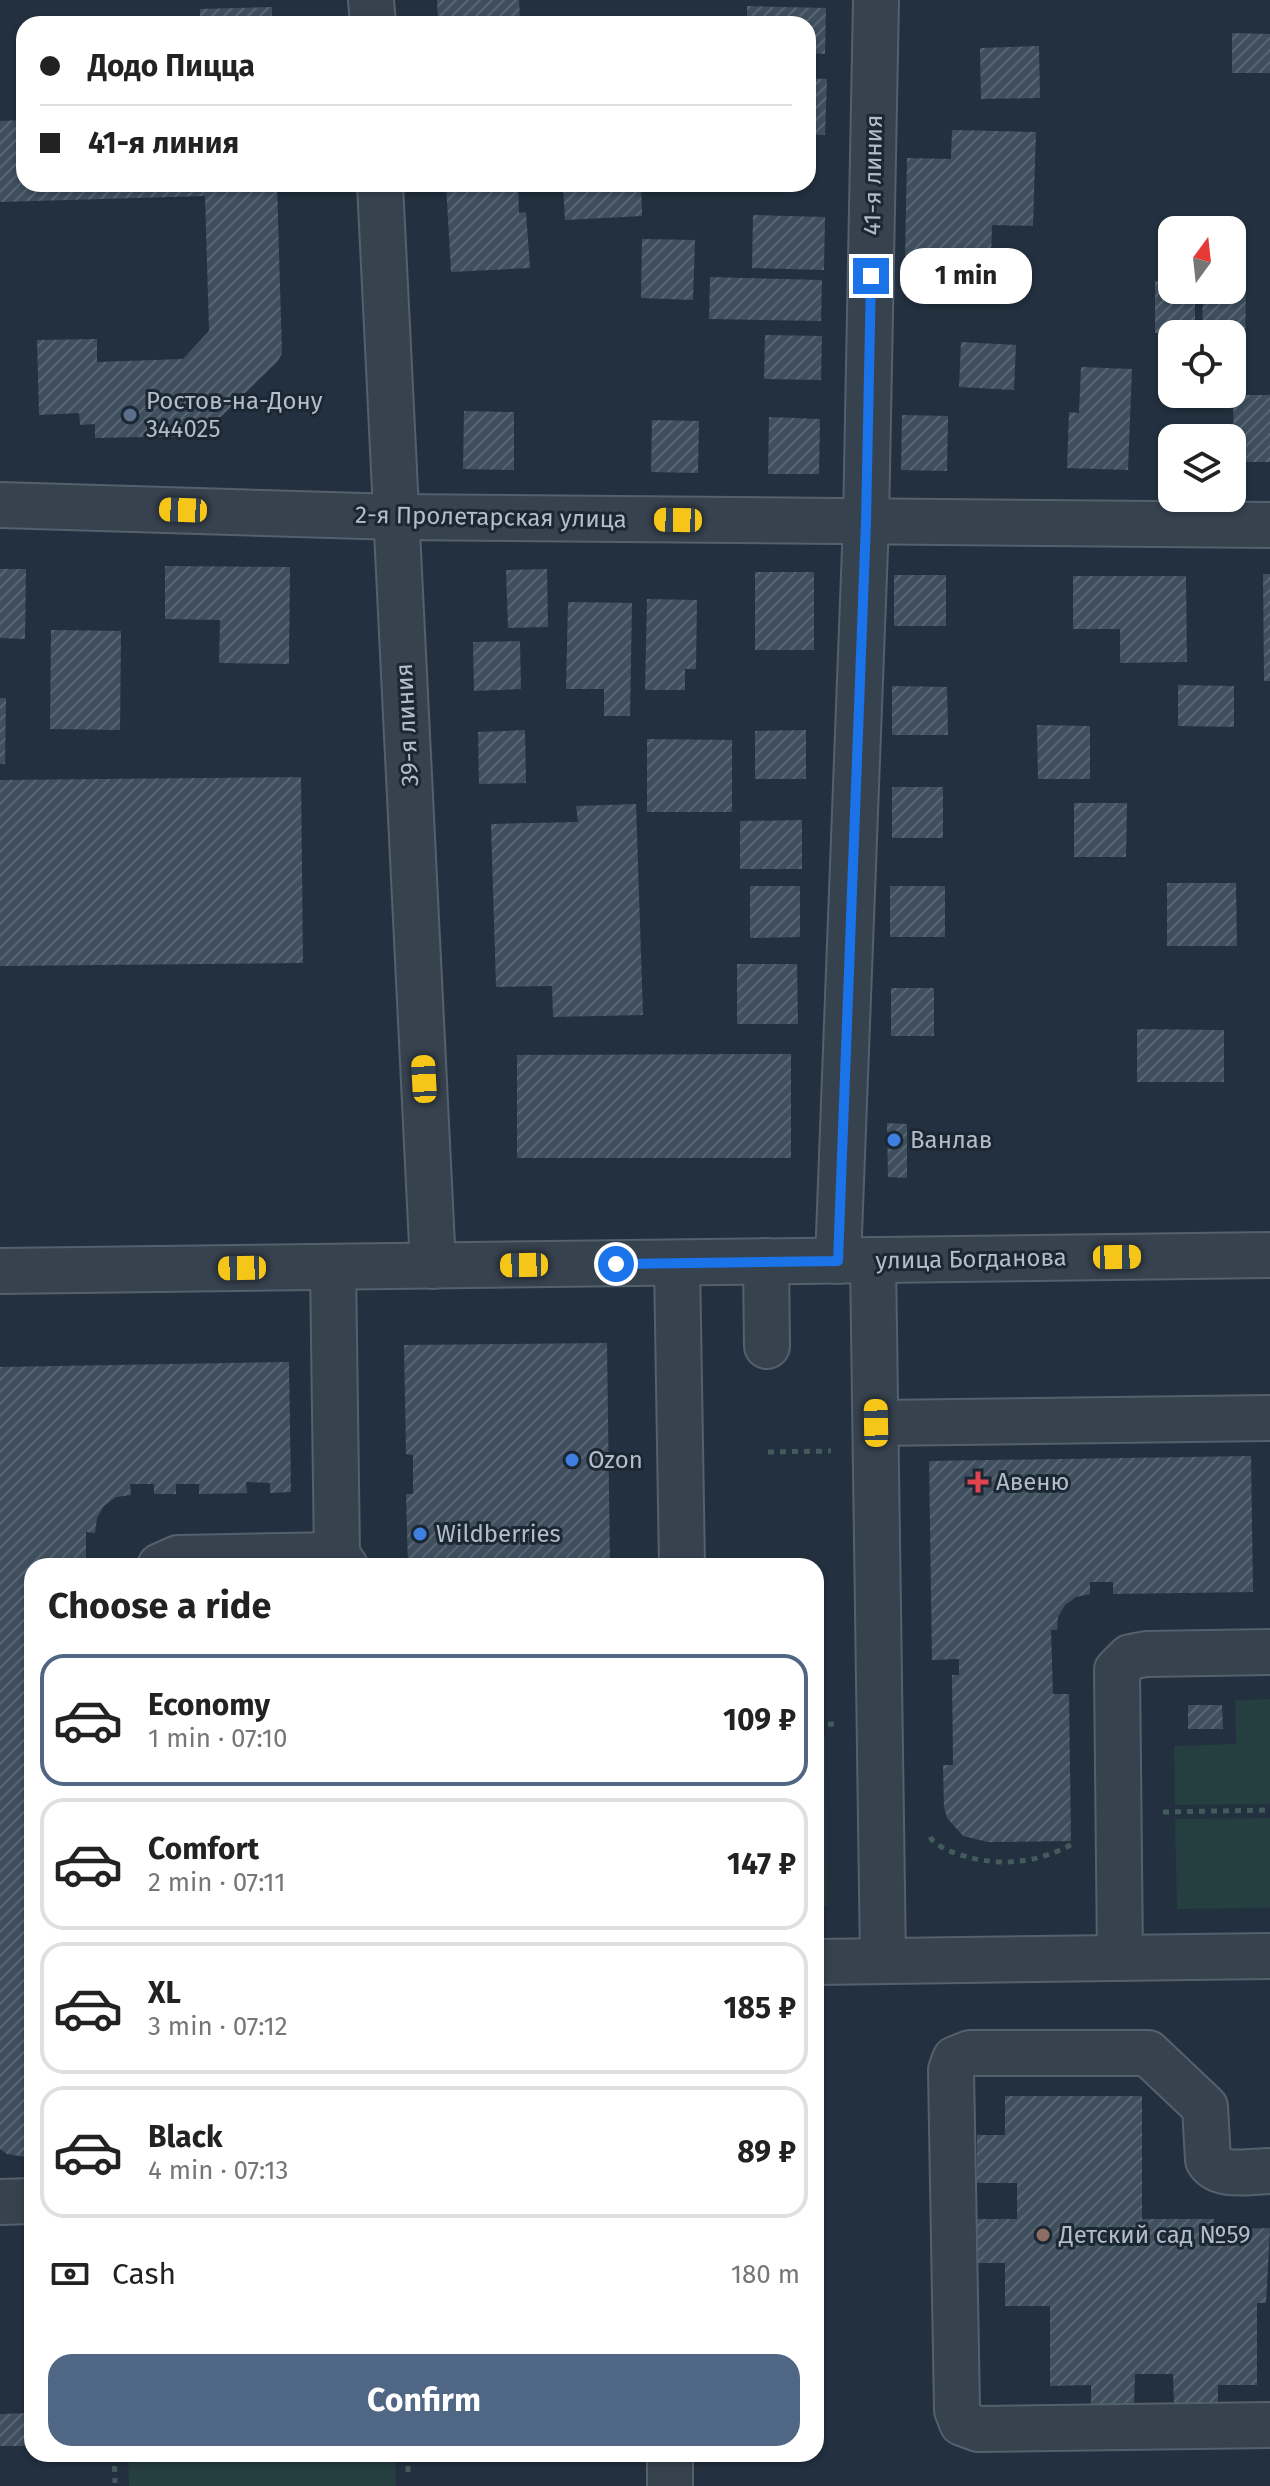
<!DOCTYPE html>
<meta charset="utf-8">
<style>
:root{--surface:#fff;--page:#f6f6f6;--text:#222;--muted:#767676;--line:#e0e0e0;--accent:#4f6684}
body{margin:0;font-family:"Fira Sans",sans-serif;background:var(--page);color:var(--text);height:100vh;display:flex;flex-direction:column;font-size:30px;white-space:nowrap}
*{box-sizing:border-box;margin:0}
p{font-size:26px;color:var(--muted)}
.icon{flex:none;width:44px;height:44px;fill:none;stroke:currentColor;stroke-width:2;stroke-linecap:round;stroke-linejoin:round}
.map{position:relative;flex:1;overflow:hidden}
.panel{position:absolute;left:24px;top:1558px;width:800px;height:904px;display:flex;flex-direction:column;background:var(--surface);border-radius:24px;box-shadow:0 2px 6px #0004}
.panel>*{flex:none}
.top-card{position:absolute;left:16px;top:16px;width:800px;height:176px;border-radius:24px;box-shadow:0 2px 6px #0004;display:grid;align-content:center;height:176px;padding:0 24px;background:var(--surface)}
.needle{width:52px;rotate:15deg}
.controls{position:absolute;left:1158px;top:216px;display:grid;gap:16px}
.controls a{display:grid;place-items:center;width:88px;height:88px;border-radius:16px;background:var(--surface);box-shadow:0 2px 6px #0004;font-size:40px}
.end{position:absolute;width:36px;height:36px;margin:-18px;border:10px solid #1a73e8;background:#fff;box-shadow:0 0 0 4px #fff}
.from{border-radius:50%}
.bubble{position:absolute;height:56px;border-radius:24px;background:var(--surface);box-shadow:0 2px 6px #0004;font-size:26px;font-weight:700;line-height:56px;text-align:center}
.car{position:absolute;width:24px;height:48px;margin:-24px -12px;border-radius:10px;box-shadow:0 0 6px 2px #0007;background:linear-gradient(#f5c518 24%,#345 0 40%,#f5c518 0 76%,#345 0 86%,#f5c518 0)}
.top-card b{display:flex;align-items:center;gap:28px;height:76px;font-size:30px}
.top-card b+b{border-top:2px solid var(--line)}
.top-card i{width:20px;height:20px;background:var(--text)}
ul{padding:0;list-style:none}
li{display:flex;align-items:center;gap:24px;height:132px;margin:0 16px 12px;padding:0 8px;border:4px solid var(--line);border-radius:24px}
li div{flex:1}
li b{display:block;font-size:30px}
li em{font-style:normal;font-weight:700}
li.current{border-color:var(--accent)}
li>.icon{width:72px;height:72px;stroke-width:1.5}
h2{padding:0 24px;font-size:36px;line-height:96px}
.pay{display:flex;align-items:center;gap:20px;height:88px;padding:0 24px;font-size:30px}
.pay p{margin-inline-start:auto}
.primary-button{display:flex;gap:16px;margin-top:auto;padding:16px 24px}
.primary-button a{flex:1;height:92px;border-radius:24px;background:var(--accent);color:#fff;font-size:32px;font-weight:700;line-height:92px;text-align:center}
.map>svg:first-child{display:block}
.green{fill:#253e40}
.building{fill:url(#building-hatch)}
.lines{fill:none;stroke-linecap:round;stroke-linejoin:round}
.minor-casing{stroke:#55606d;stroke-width:48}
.path{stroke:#435b5d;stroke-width:5;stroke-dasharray:6 6;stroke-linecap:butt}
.minor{stroke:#37424f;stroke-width:44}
.route{stroke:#1a73e8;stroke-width:10}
.service-dot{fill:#5c6f8a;stroke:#1c2734;stroke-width:3}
.shop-dot{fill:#3f7fe0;stroke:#1c2734;stroke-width:3}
.health-dot{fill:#e0444e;stroke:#1c2734;stroke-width:3}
.education-dot{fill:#8d6e63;stroke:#1c2734;stroke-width:3}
.labels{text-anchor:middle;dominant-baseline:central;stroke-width:6;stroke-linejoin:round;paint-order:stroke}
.street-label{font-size:24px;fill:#b3bdca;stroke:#1c2734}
.poi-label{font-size:24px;fill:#b3bdca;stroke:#1c2734;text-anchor:start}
</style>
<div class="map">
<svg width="1270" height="2486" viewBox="0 0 1270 2486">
<defs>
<pattern id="building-hatch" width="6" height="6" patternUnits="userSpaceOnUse" patternTransform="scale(2)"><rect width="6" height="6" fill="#3f4f5e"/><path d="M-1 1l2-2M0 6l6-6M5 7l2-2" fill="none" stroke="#586674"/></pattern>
</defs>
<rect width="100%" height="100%" fill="#23303f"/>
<g class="green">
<path d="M 1270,1699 L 1270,1804 L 1175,1805 L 1174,1746 L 1236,1744 L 1235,1700 Z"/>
<path d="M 816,1735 L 825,1735 L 827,1906 L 816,1906 Z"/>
<path d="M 1270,1818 L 1270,1908 L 1177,1909 L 1175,1819 Z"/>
<path d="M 128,2454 L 395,2454 L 396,2486 L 129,2486 Z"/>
</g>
<g class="building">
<path d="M 437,0 L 519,0 L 520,20 L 438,24 Z"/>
<path d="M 747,6 L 826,8 L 825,54 L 808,53 L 808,24 L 747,24 Z"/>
<path d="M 272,7 L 272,24 L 200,24 L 200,9 Z"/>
<path d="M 1232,33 L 1270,34 L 1270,73 L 1232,73 Z"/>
<path d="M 1039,46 L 1040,98 L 981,99 L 980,48 Z"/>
<path d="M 808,78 L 827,79 L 825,135 L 808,135 Z"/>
<path d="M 24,120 L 24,184 L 277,184 L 282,353 L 278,361 L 201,436 L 95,438 L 95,424 L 80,425 L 79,413 L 39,415 L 37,340 L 97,339 L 97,362 L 183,359 L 209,331 L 205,196 L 0,202 L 0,121 Z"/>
<path d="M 952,130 L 1036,132 L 1033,226 L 992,225 L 991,260 L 905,258 L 907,158 L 951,159 Z"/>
<path d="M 446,184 L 518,184 L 519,213 L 526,212 L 530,268 L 451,272 Z"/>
<path d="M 563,184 L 641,184 L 642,216 L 565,220 Z"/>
<path d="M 672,184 L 720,184 L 719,192 L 672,191 Z"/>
<path d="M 753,215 L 825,217 L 824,270 L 752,268 Z"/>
<path d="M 642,239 L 695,240 L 693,300 L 641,298 Z"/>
<path d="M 710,277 L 822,280 L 821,321 L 709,319 Z"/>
<path d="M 1155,281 L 1172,281 L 1172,290 L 1195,290 L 1195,333 L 1155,333 Z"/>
<path d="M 1232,285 L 1246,285 L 1245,356 L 1232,355 L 1232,334 L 1202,334 L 1203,290 L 1232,290 Z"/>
<path d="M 765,335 L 822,336 L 821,380 L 764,379 Z"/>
<path d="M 961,342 L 1016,345 L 1014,390 L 959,387 Z"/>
<path d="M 1081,367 L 1132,369 L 1128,470 L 1067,468 L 1069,412 L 1079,413 Z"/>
<path d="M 1233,395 L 1270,395 L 1270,462 L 1234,462 Z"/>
<path d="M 464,411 L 514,412 L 514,470 L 463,469 Z"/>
<path d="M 902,415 L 948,416 L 947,471 L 901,470 Z"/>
<path d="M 769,417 L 820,419 L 819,474 L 768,474 Z"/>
<path d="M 652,420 L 699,421 L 698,473 L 651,472 Z"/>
<path d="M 165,566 L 290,567 L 289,664 L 219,663 L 220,620 L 165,619 Z"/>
<path d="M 0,569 L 26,569 L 25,639 L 0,638 Z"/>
<path d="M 547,569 L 548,627 L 508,628 L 506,570 Z"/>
<rect x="755" y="572" width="59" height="78"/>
<path d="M 1263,574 L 1270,574 L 1270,681 L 1264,681 Z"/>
<rect x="894" y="575" width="52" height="51"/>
<path d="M 1073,576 L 1186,576 L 1187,662 L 1120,663 L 1120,629 L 1073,629 Z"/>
<path d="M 647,599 L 697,600 L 696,669 L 685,669 L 685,690 L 645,690 Z"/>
<path d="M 568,602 L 632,603 L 630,716 L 604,716 L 604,689 L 566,689 Z"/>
<path d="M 51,630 L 121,631 L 120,730 L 50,729 Z"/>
<path d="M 520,641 L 521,689 L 474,691 L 473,642 Z"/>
<path d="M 1178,685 L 1234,686 L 1234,727 L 1178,726 Z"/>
<path d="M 892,686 L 947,687 L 948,735 L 892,735 Z"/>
<path d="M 0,698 L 6,698 L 5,764 L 0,764 Z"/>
<path d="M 1037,725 L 1090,726 L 1090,779 L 1038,779 Z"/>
<path d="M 525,730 L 526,783 L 479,784 L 478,732 Z"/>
<path d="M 806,730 L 806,779 L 755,779 L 755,731 Z"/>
<path d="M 647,739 L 732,740 L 732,812 L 647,812 Z"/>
<path d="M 301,777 L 303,963 L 0,966 L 0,780 Z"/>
<rect x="892" y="787" width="51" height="51"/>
<path d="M 1074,803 L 1127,803 L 1126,857 L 1074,857 Z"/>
<path d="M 636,804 L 643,1015 L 553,1017 L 552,986 L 496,987 L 491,824 L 578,822 L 576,806 Z"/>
<path d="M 802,820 L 802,869 L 740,869 L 740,821 Z"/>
<path d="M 1167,883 L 1236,883 L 1237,946 L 1167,946 Z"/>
<path d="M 750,886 L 800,886 L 800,937 L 750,938 Z"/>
<rect x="890" y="886" width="55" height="51"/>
<path d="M 737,964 L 797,964 L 798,1024 L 737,1024 Z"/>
<rect x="891" y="988" width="43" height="48"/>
<path d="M 1137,1029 L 1224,1030 L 1224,1082 L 1137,1082 Z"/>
<path d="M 791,1054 L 791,1158 L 517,1158 L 517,1055 Z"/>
<path d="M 887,1123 L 907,1124 L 907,1178 L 888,1177 Z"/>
<path d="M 607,1343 L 610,1566 L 408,1566 L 406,1494 L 413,1494 L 413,1455 L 406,1454 L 404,1345 Z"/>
<path d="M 289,1362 L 291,1492 L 270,1493 L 270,1483 L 246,1482 L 247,1493 L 199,1494 L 199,1484 L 176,1484 L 176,1494 L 154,1494 L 154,1484 L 130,1484 L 131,1495 L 116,1497 L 104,1506 L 97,1518 L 95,1533 L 86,1532 L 86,1566 L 32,1566 L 32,2158 L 7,2154 L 0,2149 L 0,1367 Z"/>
<path d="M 1251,1456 L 1253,1592 L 1113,1594 L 1113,1582 L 1090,1582 L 1090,1594 L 1076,1597 L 1065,1605 L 1058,1617 L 1057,1630 L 1051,1630 L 1053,1694 L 1069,1694 L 1071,1841 L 988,1842 L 963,1836 L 947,1818 L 944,1807 L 943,1765 L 953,1765 L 952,1675 L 959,1675 L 959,1659 L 932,1660 L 929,1461 Z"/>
<path d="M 1188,1705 L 1222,1705 L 1223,1729 L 1188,1729 Z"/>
<path d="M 1005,2096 L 1142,2096 L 1142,2219 L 1214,2219 L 1214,2229 L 1270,2228 L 1266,2303 L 1257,2303 L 1257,2385 L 1218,2385 L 1218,2406 L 1174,2407 L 1173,2374 L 1135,2374 L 1134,2407 L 1091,2407 L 1091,2385 L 1050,2386 L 1050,2306 L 1005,2306 L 1005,2263 L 977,2263 L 977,2219 L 1017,2219 L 1017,2183 L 977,2183 L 977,2135 L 1005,2135 Z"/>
<path d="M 32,2413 L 32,2446 L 0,2446 L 0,2414 Z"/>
</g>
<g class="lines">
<g class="minor-casing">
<g id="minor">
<path d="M 371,0 L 373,24"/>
<path d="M 380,184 L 433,1266"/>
<path d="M 0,505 L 397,517 L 1270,525"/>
<path d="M 873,1260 L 883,1961"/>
<path d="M 766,1261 L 767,1346"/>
<path d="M 838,1261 L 866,522 L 876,0"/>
<path d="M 677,1263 L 682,1566"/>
<path d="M 333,1267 L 337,1555 L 345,1566"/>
<path d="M 0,1271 L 1270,1255"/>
<path d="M 876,1423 L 1270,1418"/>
<path d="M 160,1566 L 178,1558 L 337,1555"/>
<path d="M 1120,1958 L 1117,1670 L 1130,1657 L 1146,1654 L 1270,1652"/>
<path d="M 816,1962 L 1270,1956"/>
<path d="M 1270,2171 C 1251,2171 1219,2179 1208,2160 L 1205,2107 L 1148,2053 L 970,2053 L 955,2059 L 951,2070 L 957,2410 L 962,2423 L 978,2429 L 1270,2425"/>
<path d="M 0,2202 L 32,2201"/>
<path d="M 670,2454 L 670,2486"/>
</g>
</g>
<g class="path">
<path d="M 768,1452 L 831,1451"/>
<path d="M 816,1725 L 835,1724"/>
<path d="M 1163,1812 L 1270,1810"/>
<path d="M 930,1837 C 934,1844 946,1850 955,1853 C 997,1868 1038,1864 1076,1842"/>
<path d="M 114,2454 L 115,2483"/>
<path d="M 408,2454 L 408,2478"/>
</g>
<use href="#minor" class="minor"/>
</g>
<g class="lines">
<path class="route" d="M 616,1264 L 838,1261 L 866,522 L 871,276"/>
</g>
<circle class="service-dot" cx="130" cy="415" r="8"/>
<g class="shop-dot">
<circle cx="894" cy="1140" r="8"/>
<circle cx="572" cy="1460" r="8"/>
<circle cx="420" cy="1534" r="8"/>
</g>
<path class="health-dot" d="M974 1470h8v8h8v8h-8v8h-8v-8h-8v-8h8z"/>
<circle class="education-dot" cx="1043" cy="2235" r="8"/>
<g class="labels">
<g class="street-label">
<text transform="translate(873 175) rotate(-89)">41-я линия</text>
<text transform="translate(491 517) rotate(1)">2-я Пролетарская улица</text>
<text transform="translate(407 725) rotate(-93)">39-я линия</text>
<text transform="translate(971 1259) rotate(-1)">улица Богданова</text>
</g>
<g class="poi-label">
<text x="146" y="401">Ростов-на-Дону<tspan x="146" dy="28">344025</tspan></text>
<text x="910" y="1140">Ванлав</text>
<text x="588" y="1460">Ozon</text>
<text x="996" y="1482">Авеню</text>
<text x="436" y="1534">Wildberries</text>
<text x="1059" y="2235">Детский сад №59</text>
</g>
</g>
</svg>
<div class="controls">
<a><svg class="needle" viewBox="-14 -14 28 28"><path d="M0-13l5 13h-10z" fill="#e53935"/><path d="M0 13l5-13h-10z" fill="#767676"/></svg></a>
<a><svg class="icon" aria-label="locate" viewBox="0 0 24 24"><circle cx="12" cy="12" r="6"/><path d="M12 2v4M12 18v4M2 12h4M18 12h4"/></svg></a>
<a><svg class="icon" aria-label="layers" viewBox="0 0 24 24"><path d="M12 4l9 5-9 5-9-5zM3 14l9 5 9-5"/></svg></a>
</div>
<i class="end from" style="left:616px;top:1264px"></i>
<i class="end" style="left:871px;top:276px"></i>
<div class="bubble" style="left:900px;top:248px;width:132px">1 min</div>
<i class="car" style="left:183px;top:510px;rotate:272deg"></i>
<i class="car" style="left:678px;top:520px;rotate:271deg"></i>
<i class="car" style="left:424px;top:1079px;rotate:357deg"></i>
<i class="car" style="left:1117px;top:1257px;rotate:89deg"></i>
<i class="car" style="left:524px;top:1265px;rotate:269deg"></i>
<i class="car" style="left:242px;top:1268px;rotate:269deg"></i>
<i class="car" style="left:876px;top:1423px;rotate:359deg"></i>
<div class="top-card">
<b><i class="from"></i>Додо Пицца</b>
<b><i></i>41-я линия</b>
</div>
<section class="panel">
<h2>Choose a ride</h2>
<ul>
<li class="current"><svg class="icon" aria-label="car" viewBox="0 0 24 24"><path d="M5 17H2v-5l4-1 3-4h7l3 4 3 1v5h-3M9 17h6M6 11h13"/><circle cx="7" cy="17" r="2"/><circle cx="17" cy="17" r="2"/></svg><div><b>Economy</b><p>1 min · 07:10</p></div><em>109 ₽</em></li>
<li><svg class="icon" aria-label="car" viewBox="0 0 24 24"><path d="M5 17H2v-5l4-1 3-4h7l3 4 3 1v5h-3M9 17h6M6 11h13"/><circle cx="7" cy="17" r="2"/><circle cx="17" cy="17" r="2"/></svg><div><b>Comfort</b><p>2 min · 07:11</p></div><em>147 ₽</em></li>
<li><svg class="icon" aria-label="car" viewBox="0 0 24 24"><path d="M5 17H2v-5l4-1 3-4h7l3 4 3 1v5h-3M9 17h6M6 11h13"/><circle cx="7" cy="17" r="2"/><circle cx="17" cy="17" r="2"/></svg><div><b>XL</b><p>3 min · 07:12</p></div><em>185 ₽</em></li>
<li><svg class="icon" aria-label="car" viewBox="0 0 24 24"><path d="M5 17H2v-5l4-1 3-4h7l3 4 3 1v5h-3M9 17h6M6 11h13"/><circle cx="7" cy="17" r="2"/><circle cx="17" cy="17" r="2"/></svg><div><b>Black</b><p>4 min · 07:13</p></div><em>89 ₽</em></li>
</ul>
<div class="pay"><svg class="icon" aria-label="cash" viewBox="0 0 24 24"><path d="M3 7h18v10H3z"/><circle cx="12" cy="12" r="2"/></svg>Cash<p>180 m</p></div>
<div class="primary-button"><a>Confirm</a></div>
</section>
</div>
